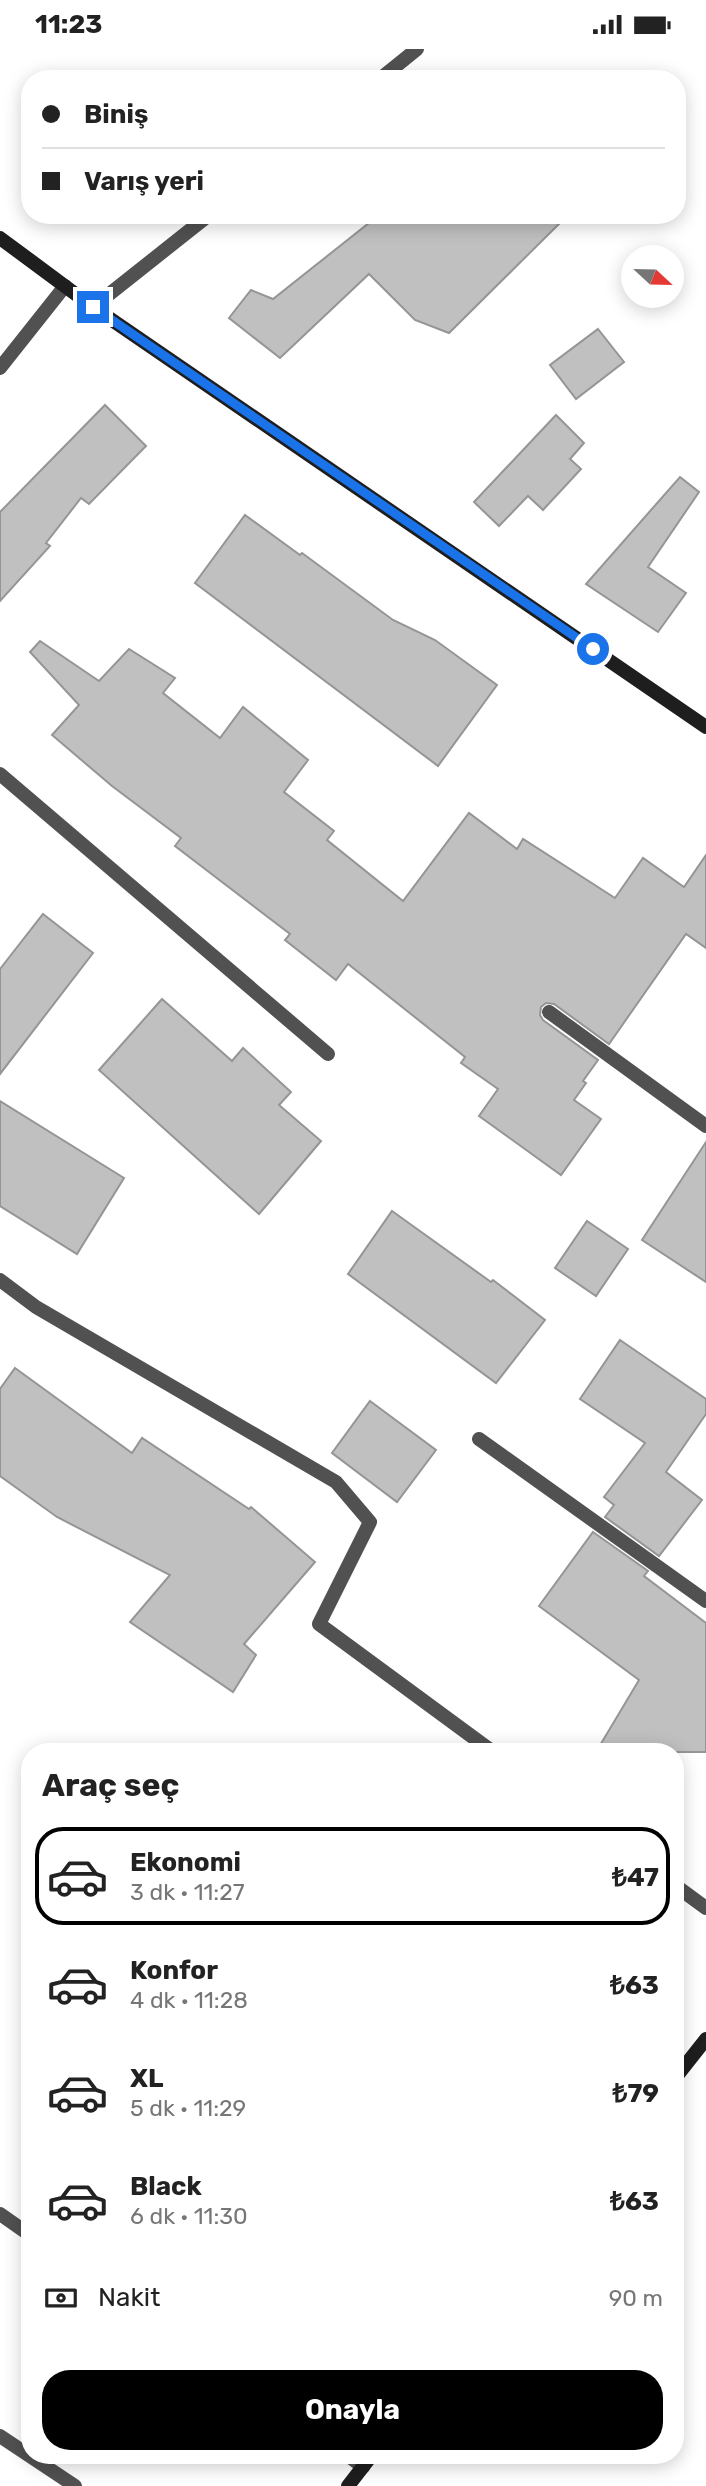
<!DOCTYPE html>
<html lang="tr">
<meta charset="utf-8">
<style>
:root{--surface:#fff;--page:#f6f6f6;--text:#222;--muted:#767676;--line:#e0e0e0;--accent:#000}
body{margin:0;font-family:Rubik,sans-serif;background:var(--page);color:var(--text);height:100vh;display:flex;flex-direction:column;font-size:26px;white-space:nowrap}
*{box-sizing:border-box;margin:0}
p{font-size:23px;color:var(--muted)}
.icon{flex:none;width:38px;height:38px;fill:none;stroke:currentColor;stroke-width:2;stroke-linecap:round;stroke-linejoin:round}
.map{position:relative;flex:1;overflow:hidden}
.drawer{position:absolute;left:21px;top:1694px;width:663px;height:721px;display:flex;flex-direction:column;background:var(--surface);border-radius:28px;box-shadow:0 4px 18px #0003}
.drawer>*{flex:none}
.top-card{position:absolute;left:21px;top:21px;width:665px;height:154px;border-radius:28px;box-shadow:0 4px 18px #0003;display:grid;align-content:center;height:154px;padding:0 21px;background:var(--surface)}
.needle{width:46px;rotate:112deg}
.tools{position:absolute;left:621px;top:196px;display:grid;gap:14px}
.tools a{display:grid;place-items:center;width:63px;height:63px;border-radius:50%;background:var(--surface);box-shadow:0 4px 18px #0003;font-size:35px}
.end{position:absolute;width:32px;height:32px;margin:-16px;border:9px solid #1a73e8;background:#fff;box-shadow:0 0 0 4px #fff}
.from{border-radius:50%}
.top-card b{display:flex;align-items:center;gap:24px;height:66px;font-size:26px}
.top-card b+b{border-top:2px solid var(--line)}
.top-card i{width:18px;height:18px;background:var(--text)}
ul{padding:0;list-style:none}
li{display:flex;align-items:center;gap:21px;height:98px;margin:0 14px 10px;padding:0 7px;border:4px solid transparent;border-radius:28px}
li div{flex:1}
li b{display:block;font-size:26px}
li em{font-style:normal;font-weight:700}
li.on{border-color:var(--accent)}
li>.icon{width:63px;height:63px;stroke-width:1.5}
h2{padding:0 21px;font-size:32px;line-height:84px}
.pay{display:flex;align-items:center;gap:18px;height:77px;padding:0 21px;font-size:26px}
.pay p{margin-inline-start:auto}
.action{display:flex;gap:14px;margin-top:auto;padding:14px 21px}
.action a{flex:1;height:80px;border-radius:28px;background:var(--accent);color:#fff;font-size:28px;font-weight:700;line-height:80px;text-align:center}
.status{display:flex;justify-content:space-between;align-items:center;height:49px;padding:0 35px;background:var(--surface);direction:ltr}
.status svg{height:19px;fill:currentColor}
.map>svg:first-child{display:block}
.building{fill:#c0c0c0;stroke:#959595;stroke-width:2}
.lines{fill:none;stroke-linecap:round;stroke-linejoin:round}
.minor{stroke:#515151;stroke-width:14}
.secondary{stroke:#1e1e1e;stroke-width:14}
.route{stroke:#1a73e8;stroke-width:9}
</style>
<div class="status"><b>11:23</b><svg viewBox="0 0 49 12"><path d="M0 12V9h3v3zM5 12V6h3v6zM10 12V3h3v9zM15 12V0h3v12zM26 1h20v11H26zM47 4h2v5h-2z"/></svg></div>
<div class="map">
<svg width="706" height="2437" viewBox="0 0 706 2437">
<rect width="100%" height="100%" fill="#fff"/>
<g class="building">
<path d="M 379,166 L 568,166 L 449,284 L 415,271 L 369,225 L 280,309 L 229,269 L 251,241 L 273,250 Z"/>
<path d="M 598,280 L 624,313 L 576,350 L 550,316 Z"/>
<path d="M 105,356 L 146,397 L 89,455 L 81,449 L 46,494 L 50,497 L 0,552 L 0,463 Z"/>
<path d="M 556,366 L 584,394 L 570,410 L 581,420 L 543,461 L 528,447 L 499,477 L 474,453 Z"/>
<path d="M 680,428 L 699,443 L 648,518 L 686,544 L 658,583 L 586,535 Z"/>
<path d="M 245,466 L 300,506 L 302,504 L 393,571 L 435,591 L 497,636 L 438,717 L 195,534 Z"/>
<path d="M 40,592 L 99,632 L 129,600 L 175,629 L 163,644 L 220,689 L 243,658 L 308,711 L 284,743 L 334,782 L 327,791 L 403,852 L 469,764 L 517,800 L 523,790 L 615,849 L 643,809 L 684,838 L 706,806 L 706,899 L 686,885 L 609,995 L 554,955 L 546,954 L 541,958 L 540,966 L 543,971 L 598,1011 L 583,1032 L 586,1034 L 574,1051 L 601,1070 L 561,1126 L 479,1067 L 498,1040 L 461,1014 L 465,1008 L 348,915 L 336,931 L 285,891 L 290,885 L 175,797 L 181,789 L 112,737 L 52,686 L 79,656 L 30,603 Z"/>
<path d="M 43,865 L 93,904 L 0,1025 L 0,920 Z"/>
<path d="M 162,950 L 232,1012 L 243,999 L 291,1043 L 279,1056 L 321,1092 L 259,1165 L 99,1021 Z"/>
<path d="M 0,1052 L 124,1129 L 77,1205 L 0,1157 Z"/>
<path d="M 706,1093 L 706,1233 L 642,1191 Z"/>
<path d="M 392,1162 L 491,1233 L 493,1231 L 545,1271 L 496,1334 L 348,1225 Z"/>
<path d="M 587,1172 L 628,1200 L 596,1247 L 555,1219 Z"/>
<path d="M 620,1291 L 706,1350 L 706,1365 L 666,1423 L 702,1451 L 659,1507 L 605,1468 L 614,1456 L 604,1448 L 645,1394 L 580,1350 Z"/>
<path d="M 15,1319 L 132,1404 L 142,1389 L 249,1460 L 251,1458 L 315,1513 L 244,1595 L 256,1606 L 233,1643 L 130,1573 L 170,1526 L 57,1468 L 0,1427 L 0,1340 Z"/>
<path d="M 370,1352 L 436,1401 L 397,1453 L 332,1404 Z"/>
<path d="M 593,1483 L 648,1522 L 644,1527 L 706,1574 L 706,1703 L 596,1703 L 639,1631 L 539,1557 Z"/>
</g>
<g class="lines">
<g class="minor">
<path d="M 380,30 L 417,0"/>
<path d="M 93,258 L 209,166"/>
<path d="M 0,319 L 65,237"/>
<path d="M 0,725 L 328,1005"/>
<path d="M 549,963 L 706,1077"/>
<path d="M 0,1231 L 36,1258 L 336,1433 L 370,1473 L 319,1575 L 493,1703"/>
<path d="M 479,1390 L 706,1552"/>
<path d="M 676,1837 L 706,1859"/>
<path d="M 0,2165 L 30,2186"/>
<path d="M 0,2387 L 75,2437"/>
<path d="M 347,2406 L 363,2418"/>
</g>
<g class="secondary">
<path d="M 0,189 L 93,258 L 706,678"/>
<path d="M 676,2028 L 706,1990"/>
<path d="M 348,2437 L 372,2406"/>
</g>
</g>
<g class="lines">
<path class="route" d="M 93,258 L 593,600"/>
</g>
</svg>
<div class="tools">
<a><svg class="needle" viewBox="-14 -14 28 28"><path d="M0-13l5 13h-10z" fill="#e53935"/><path d="M0 13l5-13h-10z" fill="#767676"/></svg></a>
</div>
<i class="end from" style="left:593px;top:600px"></i>
<i class="end" style="left:93px;top:258px"></i>
<div class="top-card">
<b><i class="from"></i>Biniş</b>
<b><i></i>Varış yeri</b>
</div>
<section class="drawer">
<h2>Araç seç</h2>
<ul>
<li class="on"><svg class="icon" aria-label="car" viewBox="0 0 24 24"><path d="M5 17H2v-5l4-1 3-4h7l3 4 3 1v5h-3M9 17h6M6 11h13"/><circle cx="7" cy="17" r="2"/><circle cx="17" cy="17" r="2"/></svg><div><b>Ekonomi</b><p>3 dk · 11:27</p></div><em>₺47</em></li>
<li><svg class="icon" aria-label="car" viewBox="0 0 24 24"><path d="M5 17H2v-5l4-1 3-4h7l3 4 3 1v5h-3M9 17h6M6 11h13"/><circle cx="7" cy="17" r="2"/><circle cx="17" cy="17" r="2"/></svg><div><b>Konfor</b><p>4 dk · 11:28</p></div><em>₺63</em></li>
<li><svg class="icon" aria-label="car" viewBox="0 0 24 24"><path d="M5 17H2v-5l4-1 3-4h7l3 4 3 1v5h-3M9 17h6M6 11h13"/><circle cx="7" cy="17" r="2"/><circle cx="17" cy="17" r="2"/></svg><div><b>XL</b><p>5 dk · 11:29</p></div><em>₺79</em></li>
<li><svg class="icon" aria-label="car" viewBox="0 0 24 24"><path d="M5 17H2v-5l4-1 3-4h7l3 4 3 1v5h-3M9 17h6M6 11h13"/><circle cx="7" cy="17" r="2"/><circle cx="17" cy="17" r="2"/></svg><div><b>Black</b><p>6 dk · 11:30</p></div><em>₺63</em></li>
</ul>
<div class="pay"><svg class="icon" aria-label="cash" viewBox="0 0 24 24"><path d="M3 7h18v10H3z"/><circle cx="12" cy="12" r="2"/></svg>Nakit<p>90 m</p></div>
<div class="action"><a>Onayla</a></div>
</section>
</div>
